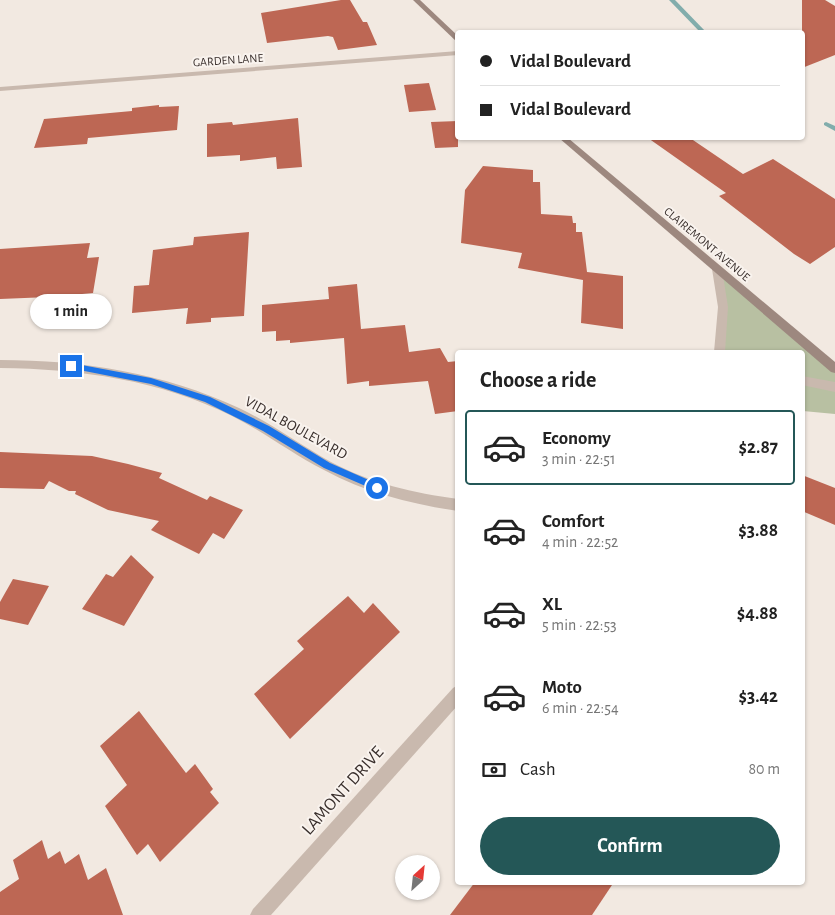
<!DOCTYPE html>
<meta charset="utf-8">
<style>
:root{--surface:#fff;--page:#f2f2f2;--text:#222;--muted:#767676;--line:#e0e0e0;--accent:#245757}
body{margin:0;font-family:"Alegreya Sans",sans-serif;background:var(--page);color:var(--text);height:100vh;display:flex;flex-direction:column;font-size:19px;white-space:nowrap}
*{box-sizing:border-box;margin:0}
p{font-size:16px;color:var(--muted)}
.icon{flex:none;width:28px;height:28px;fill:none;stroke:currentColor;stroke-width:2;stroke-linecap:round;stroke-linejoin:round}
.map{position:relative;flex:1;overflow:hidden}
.sheet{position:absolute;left:455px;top:350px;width:350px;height:535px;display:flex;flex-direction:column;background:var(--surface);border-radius:5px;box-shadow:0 1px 4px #0004}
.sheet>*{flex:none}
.top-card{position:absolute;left:455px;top:30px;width:350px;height:110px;border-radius:5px;box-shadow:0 1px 4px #0004;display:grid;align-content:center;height:110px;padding:0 25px;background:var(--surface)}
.needle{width:32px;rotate:27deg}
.buttons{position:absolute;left:395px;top:855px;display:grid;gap:10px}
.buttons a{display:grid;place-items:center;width:45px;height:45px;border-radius:50%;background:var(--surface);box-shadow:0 1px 4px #0004;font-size:25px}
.end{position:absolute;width:22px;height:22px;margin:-11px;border:6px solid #1a73e8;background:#fff;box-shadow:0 0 0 2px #fff}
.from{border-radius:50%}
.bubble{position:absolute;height:35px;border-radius:18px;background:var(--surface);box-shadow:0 1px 4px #0004;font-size:16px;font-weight:600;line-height:35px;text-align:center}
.top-card b{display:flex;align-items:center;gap:18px;height:48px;font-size:19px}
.top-card b+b{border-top:1px solid var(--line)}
.top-card i{width:12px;height:12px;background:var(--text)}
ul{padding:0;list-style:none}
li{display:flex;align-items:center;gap:15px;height:75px;margin:0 10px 8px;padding:0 15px;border:2px solid transparent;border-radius:5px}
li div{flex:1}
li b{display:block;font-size:19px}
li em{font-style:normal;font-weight:600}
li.on{border-color:var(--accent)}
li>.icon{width:45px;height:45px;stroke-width:1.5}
h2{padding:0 25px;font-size:22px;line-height:60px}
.pay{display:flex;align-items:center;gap:12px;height:55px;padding:0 25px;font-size:19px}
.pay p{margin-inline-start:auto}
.button{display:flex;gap:10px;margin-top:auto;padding:10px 25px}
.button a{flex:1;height:58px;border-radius:30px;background:var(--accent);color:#fff;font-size:20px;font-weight:600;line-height:58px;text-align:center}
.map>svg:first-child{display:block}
.green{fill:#b8c0a2}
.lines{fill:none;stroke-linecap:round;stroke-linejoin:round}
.stream{fill:#82adac;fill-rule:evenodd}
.building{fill:#bd6754}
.minor{fill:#c9b9ae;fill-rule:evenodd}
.secondary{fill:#9d887f;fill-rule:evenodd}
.route{fill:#1a73e8}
.labels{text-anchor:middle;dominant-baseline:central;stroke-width:4;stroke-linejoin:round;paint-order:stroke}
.far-street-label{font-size:12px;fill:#392f2c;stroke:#f9f3ee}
.street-label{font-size:15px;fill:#392f2c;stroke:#f9f3ee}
.near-street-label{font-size:18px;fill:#392f2c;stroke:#f9f3ee}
</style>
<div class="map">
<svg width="835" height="915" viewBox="0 0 835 915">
<rect width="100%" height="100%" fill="#f2e9e1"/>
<path class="green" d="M 722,270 L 835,367 L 835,414 L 803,411 L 802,352 L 720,352 L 722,340 Z"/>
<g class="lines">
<g class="stream">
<path d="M 669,0 L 675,0 L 706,32 L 700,32 Z"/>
<path d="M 826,122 L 835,126 L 835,131 L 824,125 L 824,123 Z"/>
</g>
</g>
<g class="building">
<path d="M 341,0 L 350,0 L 363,22 L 367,22 L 377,45 L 338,50 L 333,37 L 328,36 L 267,43 L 261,13 Z"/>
<path d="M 802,0 L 825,0 L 835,6 L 835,55 L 802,68 Z"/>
<path d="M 429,83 L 436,110 L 409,112 L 404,85 Z"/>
<path d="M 159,105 L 159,107 L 179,106 L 177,130 L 88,138 L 87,144 L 34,148 L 44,119 L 132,111 L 132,108 Z"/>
<path d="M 298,118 L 302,167 L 277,169 L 276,157 L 240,161 L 240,155 L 207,157 L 207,124 L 232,122 L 233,125 Z"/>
<path d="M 458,121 L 458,147 L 435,148 L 431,122 Z"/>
<path d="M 648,138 L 690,138 L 743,174 L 773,159 L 835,199 L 835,247 L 810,264 L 794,254 L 719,196 L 726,193 Z"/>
<path d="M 483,166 L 533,170 L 533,182 L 540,182 L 541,214 L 572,216 L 573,223 L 576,223 L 576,232 L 582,232 L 587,272 L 623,276 L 623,329 L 581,323 L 583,280 L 518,268 L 522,253 L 461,243 L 465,190 Z"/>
<path d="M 249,232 L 244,316 L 211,318 L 211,322 L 186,324 L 188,308 L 132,313 L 134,286 L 149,285 L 153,250 L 193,245 L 194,237 Z"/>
<path d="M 90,243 L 87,258 L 99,257 L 93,293 L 49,297 L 0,299 L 0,249 Z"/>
<path d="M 357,284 L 361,329 L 405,325 L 409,352 L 440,348 L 448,362 L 458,361 L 458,411 L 435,414 L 428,381 L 369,386 L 369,381 L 347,384 L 344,338 L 290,343 L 290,340 L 276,341 L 276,331 L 262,332 L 262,305 L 329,299 L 328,287 Z"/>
<path d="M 0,452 L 92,456 L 128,464 L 162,473 L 159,478 L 207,500 L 210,496 L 243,510 L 224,539 L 213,533 L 199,554 L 151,530 L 159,521 L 108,510 L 75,494 L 76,491 L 69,491 L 49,481 L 44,489 L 0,488 Z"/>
<path d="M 802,475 L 835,488 L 835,525 L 802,511 Z"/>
<path d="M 131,555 L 154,577 L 124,626 L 82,609 L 106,574 L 113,577 Z"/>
<path d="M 13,579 L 49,586 L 28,625 L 0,619 L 0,602 Z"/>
<path d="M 348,596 L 364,613 L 373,603 L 400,632 L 290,739 L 254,694 L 304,649 L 297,641 Z"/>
<path d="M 139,711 L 186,773 L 195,764 L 213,789 L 210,792 L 219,803 L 160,862 L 148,844 L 137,855 L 105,806 L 127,785 L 100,746 Z"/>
<path d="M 42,840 L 48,859 L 60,851 L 65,864 L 79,854 L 88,880 L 106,868 L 123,915 L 0,915 L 0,892 L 19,879 L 13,860 Z"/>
<path d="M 475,882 L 614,882 L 592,915 L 450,915 Z"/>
</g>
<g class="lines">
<g class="minor">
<path d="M 458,51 L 458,55 L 0,91 L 0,87 Z"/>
<path d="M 717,265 L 722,269 L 728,307 L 725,352 L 714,352 L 718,307 L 712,269 Z"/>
<path d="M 0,360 C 83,360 164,373 239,408 C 271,423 300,445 331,462 C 370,483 414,493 458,499 L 458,511 C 411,504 366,493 324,470 C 292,454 264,432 232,416 C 160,380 80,369 0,368 Z"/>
<path d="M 802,376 L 835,382 L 835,392 L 802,385 Z"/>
<path d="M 458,685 L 458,705 L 271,915 L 250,915 L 253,909 L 453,688 Z"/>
</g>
<g class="secondary">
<path d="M 413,0 L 420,0 L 458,36 L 458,43 Z"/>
<path d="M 559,138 L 568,138 L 835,362 L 835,373 L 831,372 Z"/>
</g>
</g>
<path class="route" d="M 71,363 L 151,378 L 210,397 L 269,426 L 330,463 L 380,485 L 381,488 L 377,491 L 324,468 L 263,431 L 205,402 L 151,384 L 69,368 L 69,364 Z"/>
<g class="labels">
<g class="far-street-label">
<text transform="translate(228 60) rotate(-4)">GARDEN LANE</text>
<text transform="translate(707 244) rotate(40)">CLAIREMONT AVENUE</text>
</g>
<g class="street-label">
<text transform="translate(296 428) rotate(29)">VIDAL BOULEVARD</text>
</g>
<g class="near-street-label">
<text transform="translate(343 791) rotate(-48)">LAMONT DRIVE</text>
</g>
</g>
</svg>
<div class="buttons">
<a><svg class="needle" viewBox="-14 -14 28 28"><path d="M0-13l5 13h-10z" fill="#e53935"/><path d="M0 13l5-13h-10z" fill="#767676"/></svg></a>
</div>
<i class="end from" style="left:377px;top:488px"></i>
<i class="end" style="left:71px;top:366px"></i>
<div class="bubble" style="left:30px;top:294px;width:82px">1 min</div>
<div class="top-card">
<b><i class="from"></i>Vidal Boulevard</b>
<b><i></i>Vidal Boulevard</b>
</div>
<section class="sheet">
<h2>Choose a ride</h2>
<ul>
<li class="on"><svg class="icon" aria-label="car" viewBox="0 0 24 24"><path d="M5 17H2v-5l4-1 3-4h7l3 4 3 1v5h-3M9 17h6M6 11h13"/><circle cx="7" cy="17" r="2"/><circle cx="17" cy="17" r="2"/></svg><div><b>Economy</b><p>3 min · 22:51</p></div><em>$2.87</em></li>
<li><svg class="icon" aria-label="car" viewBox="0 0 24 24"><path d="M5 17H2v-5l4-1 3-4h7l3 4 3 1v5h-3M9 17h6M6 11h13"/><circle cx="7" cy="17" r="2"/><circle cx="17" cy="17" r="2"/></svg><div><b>Comfort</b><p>4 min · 22:52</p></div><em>$3.88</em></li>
<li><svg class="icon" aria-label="car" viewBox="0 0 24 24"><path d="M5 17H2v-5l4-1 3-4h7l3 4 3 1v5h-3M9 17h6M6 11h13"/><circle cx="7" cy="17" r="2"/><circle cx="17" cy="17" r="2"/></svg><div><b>XL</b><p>5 min · 22:53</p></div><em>$4.88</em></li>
<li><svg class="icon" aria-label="car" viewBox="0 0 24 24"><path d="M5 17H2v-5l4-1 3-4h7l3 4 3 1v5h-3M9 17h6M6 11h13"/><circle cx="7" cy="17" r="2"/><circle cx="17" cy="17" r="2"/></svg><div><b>Moto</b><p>6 min · 22:54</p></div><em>$3.42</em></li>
</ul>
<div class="pay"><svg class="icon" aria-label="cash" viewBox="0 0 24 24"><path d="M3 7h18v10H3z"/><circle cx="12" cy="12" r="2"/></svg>Cash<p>80 m</p></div>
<div class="button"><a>Confirm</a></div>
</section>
</div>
